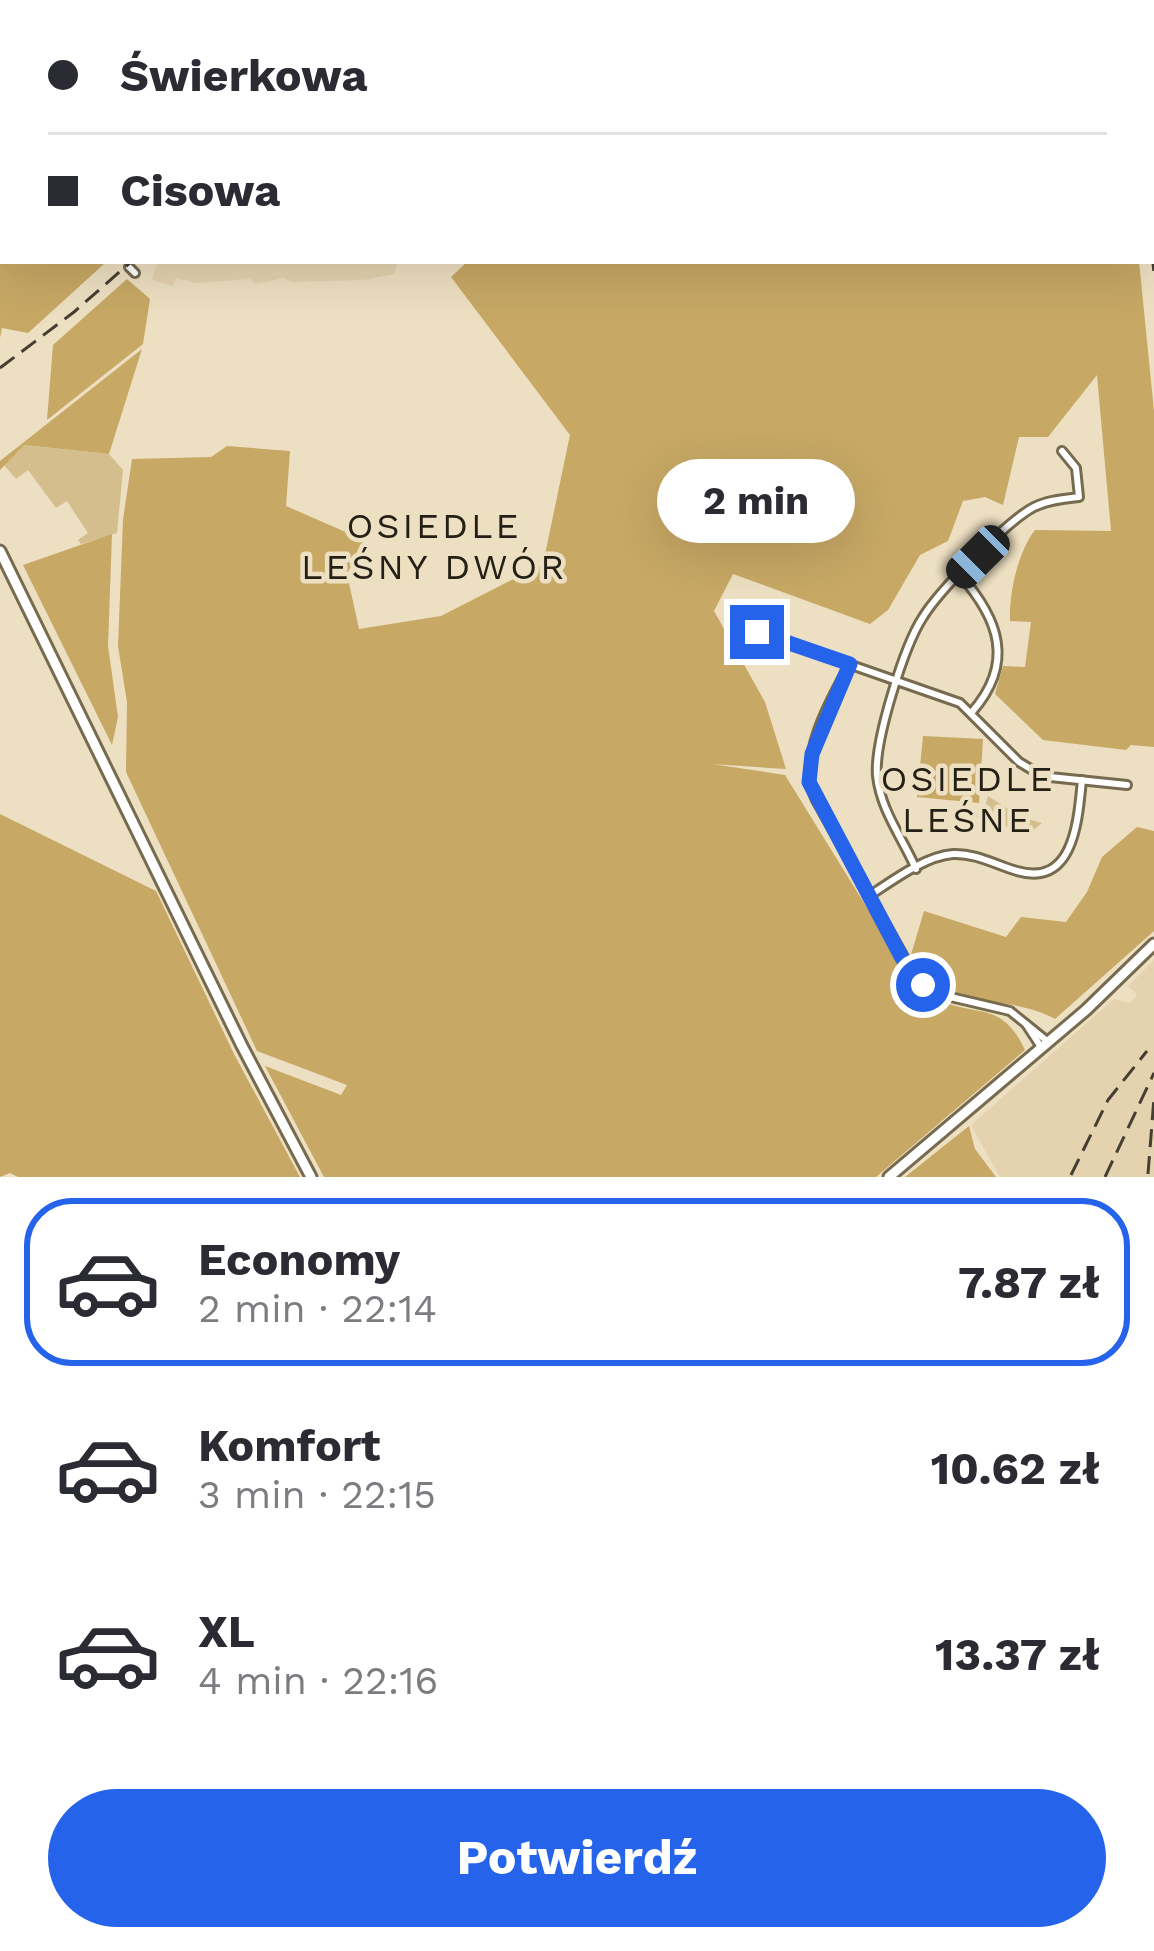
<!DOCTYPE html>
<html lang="pl">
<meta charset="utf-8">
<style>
:root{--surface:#fff;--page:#f2f2f3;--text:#2b2b33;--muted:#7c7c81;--line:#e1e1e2;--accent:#2563eb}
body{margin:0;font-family:"Work Sans",sans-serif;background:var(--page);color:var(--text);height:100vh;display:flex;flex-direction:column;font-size:45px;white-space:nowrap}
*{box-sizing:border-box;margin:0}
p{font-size:39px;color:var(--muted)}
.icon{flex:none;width:66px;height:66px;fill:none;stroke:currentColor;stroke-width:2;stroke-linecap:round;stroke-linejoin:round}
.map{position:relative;height:1177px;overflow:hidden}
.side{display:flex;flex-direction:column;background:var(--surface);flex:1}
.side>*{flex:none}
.hud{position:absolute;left:0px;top:0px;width:1155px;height:264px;box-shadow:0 12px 48px #0002;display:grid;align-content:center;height:264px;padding:0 48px;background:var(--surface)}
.end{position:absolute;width:54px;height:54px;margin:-27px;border:15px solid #2563eb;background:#fff;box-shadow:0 0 0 6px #fff}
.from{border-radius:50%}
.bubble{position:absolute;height:84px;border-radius:42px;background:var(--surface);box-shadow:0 12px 48px #0002;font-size:39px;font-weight:700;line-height:84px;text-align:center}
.car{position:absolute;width:36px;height:72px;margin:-36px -18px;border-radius:15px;box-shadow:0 0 9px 3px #0007;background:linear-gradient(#222 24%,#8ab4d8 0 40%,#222 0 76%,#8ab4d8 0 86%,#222 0)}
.hud b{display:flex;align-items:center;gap:42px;height:114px;font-size:45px}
.hud b+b{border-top:3px solid var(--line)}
.hud i{width:30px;height:30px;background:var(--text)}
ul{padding:21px 0 0;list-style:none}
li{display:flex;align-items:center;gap:36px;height:168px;margin:0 24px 18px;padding:0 24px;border:6px solid transparent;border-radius:48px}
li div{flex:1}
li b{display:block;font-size:45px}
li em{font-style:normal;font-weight:700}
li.active{border-color:var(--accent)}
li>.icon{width:108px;height:108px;stroke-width:1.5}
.primary-button{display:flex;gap:24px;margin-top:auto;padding:24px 48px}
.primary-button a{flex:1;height:138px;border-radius:72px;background:var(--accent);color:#fff;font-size:48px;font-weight:700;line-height:138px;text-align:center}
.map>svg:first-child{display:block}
.built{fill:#e5d3af}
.green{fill:#d5be8d}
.forest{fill:#c7a865}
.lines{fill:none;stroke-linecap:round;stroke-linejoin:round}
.stream{stroke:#ccad6a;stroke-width:3}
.minor-casing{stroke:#766a4f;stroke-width:12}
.major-casing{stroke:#766a4f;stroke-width:15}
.minor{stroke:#fff;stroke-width:6}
.major{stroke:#fff;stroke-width:9}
.rail{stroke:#463f31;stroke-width:3;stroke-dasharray:18 9;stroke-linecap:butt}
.route{stroke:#2563eb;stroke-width:15}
.labels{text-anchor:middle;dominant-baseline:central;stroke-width:9;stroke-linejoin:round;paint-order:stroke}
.neighbourhood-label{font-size:36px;letter-spacing:3px;fill:#252015;stroke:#eddfc1}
</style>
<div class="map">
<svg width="1154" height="1177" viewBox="0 0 1154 1177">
<rect width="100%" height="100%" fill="#eddfc1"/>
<g class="built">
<path d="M 157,261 L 398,261 L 394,274 L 364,280 L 291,282 L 284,278 L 255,284 L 250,279 L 197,283 L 176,278 L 173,286 L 152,280 Z"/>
<path d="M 1154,960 L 1154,1177 L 1000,1177 L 971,1125 L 1114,999 L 1130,1003 L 1137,994 L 1128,986 Z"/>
</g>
<g class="green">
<path d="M 23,445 L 109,454 L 123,470 L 117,533 L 81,544 L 78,540 L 88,533 L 67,501 L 56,508 L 28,470 L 16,479 L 4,465 Z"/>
<path d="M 988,796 L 1021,817 L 1042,823 L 1030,833 L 993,823 L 997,806 L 989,821 L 970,815 L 984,811 Z"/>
</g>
<g class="forest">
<path d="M 0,0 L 116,0 L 3,3 L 0,94 Z"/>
<path d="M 0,151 L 3,151 L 3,261 L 105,263 L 28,333 L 2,328 L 0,338 Z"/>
<path d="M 468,261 L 1139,261 L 1154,411 L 1154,747 L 1131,745 L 1126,750 L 1043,740 L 995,694 L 1003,666 L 1025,667 L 1031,622 L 1010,621 C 1009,592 1018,552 1035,530 L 1111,531 L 1097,375 L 1048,437 L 1019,437 L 1003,505 L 985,497 L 963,501 L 948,541 L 920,555 L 888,610 L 870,624 L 733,574 L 714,611 L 765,702 L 786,769 L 712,764 L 785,775 L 914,984 C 922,989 930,996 938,1000 C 978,1017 1002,1001 1025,1050 L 876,1177 L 324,1177 L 265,1066 L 341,1095 L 347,1085 L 257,1051 L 126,772 L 127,702 L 118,646 L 123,520 L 132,459 L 211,457 L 227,446 L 290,451 L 286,506 L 364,540 L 347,574 L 359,629 L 441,616 L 543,564 L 570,435 L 451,277 Z"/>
<path d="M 127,279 L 150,299 L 143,344 L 47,420 L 53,345 Z"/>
<path d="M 142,349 L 109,454 L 24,445 L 0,470 L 0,461 Z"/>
<path d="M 112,534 L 108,646 L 118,717 L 112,745 L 23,565 Z"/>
<path d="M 923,736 L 983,739 L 979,803 L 917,797 Z"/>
<path d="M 0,814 L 156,891 L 234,1054 L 300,1177 L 18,1177 L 10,1173 L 0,1177 Z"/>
<path d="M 1137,827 L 1154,831 L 1154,931 L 1055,1019 C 1018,997 958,1006 927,981 C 920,976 915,965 910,958 L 924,911 L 1006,937 L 1021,917 L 1066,922 L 1087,892 L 1102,857 Z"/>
<path d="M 969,1126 L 975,1149 L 996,1177 L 905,1177 Z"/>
</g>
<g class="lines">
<g class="stream">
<path d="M 680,3 L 687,0"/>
<path d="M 0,145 L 3,144"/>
</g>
<g class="minor-casing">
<g id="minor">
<path d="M 1134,0 L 1135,3"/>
<path d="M 160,3 L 160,0"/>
<path d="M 781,3 L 784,0"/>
<path d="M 129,267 L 135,273"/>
<path d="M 960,575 C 999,619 1015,663 972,712"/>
<path d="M 731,623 L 960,703 L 1019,762 L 1034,771 L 1050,777 L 1127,785"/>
<path d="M 850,664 C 830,700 796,759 816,800 L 917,980 L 942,995 L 1010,1011 L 1047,1041"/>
<path d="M 916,869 C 902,837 881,811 877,776 C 874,742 904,646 923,617 C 939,591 1007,521 1034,507 C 1048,500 1064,499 1079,497 L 1076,468 L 1062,451"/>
<path d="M 869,896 C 892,881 925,856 953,854 C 976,853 996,865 1017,871 C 1075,888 1078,818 1082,780"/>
<path d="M 1026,1024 L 1041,1047"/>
</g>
</g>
<g class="major-casing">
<g id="major">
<path d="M 0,551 L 242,1046 L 311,1177"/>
<path d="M 889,1177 L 1086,1010 L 1154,944"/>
</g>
</g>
<use href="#minor" class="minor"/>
<use href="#major" class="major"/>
<g class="rail">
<path d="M 1127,0 L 1128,3"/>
<path d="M 414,3 L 418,0"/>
<path d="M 1152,253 L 1154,273"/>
<path d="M 0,368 L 74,312 L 132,261"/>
<path d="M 1148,1174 L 1154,1098"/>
<path d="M 1071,1175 L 1108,1100 L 1147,1051"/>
<path d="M 1105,1177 L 1154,1073"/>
</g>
</g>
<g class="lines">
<path class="route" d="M 757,632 L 850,664 L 812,754 L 809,782 L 902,958 L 923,985"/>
</g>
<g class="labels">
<g class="neighbourhood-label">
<text x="434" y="526">OSIEDLE<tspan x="434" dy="41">LEŚNY DWÓR</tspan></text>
<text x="968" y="779">OSIEDLE<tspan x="968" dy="41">LEŚNE</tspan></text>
</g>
</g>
</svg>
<i class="end from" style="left:923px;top:985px"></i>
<i class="end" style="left:757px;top:632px"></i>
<div class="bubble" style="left:657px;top:459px;width:198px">2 min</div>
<i class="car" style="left:978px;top:557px;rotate:225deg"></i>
<div class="hud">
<b><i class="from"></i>Świerkowa</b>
<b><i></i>Cisowa</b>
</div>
</div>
<section class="side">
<ul>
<li class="active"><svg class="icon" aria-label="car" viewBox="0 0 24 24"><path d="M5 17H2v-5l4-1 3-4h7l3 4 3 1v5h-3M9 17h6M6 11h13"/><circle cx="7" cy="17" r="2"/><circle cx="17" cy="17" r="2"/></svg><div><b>Economy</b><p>2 min · 22:14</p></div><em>7.87 zł</em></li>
<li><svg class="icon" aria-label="car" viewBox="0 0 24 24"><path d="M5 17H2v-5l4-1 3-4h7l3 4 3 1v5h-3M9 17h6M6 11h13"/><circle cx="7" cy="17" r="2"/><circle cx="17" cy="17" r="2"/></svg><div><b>Komfort</b><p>3 min · 22:15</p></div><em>10.62 zł</em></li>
<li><svg class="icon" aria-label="car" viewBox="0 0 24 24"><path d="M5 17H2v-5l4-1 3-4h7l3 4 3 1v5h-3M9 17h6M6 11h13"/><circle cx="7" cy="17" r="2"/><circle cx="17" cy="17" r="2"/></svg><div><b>XL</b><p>4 min · 22:16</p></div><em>13.37 zł</em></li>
</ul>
<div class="primary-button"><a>Potwierdź</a></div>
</section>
